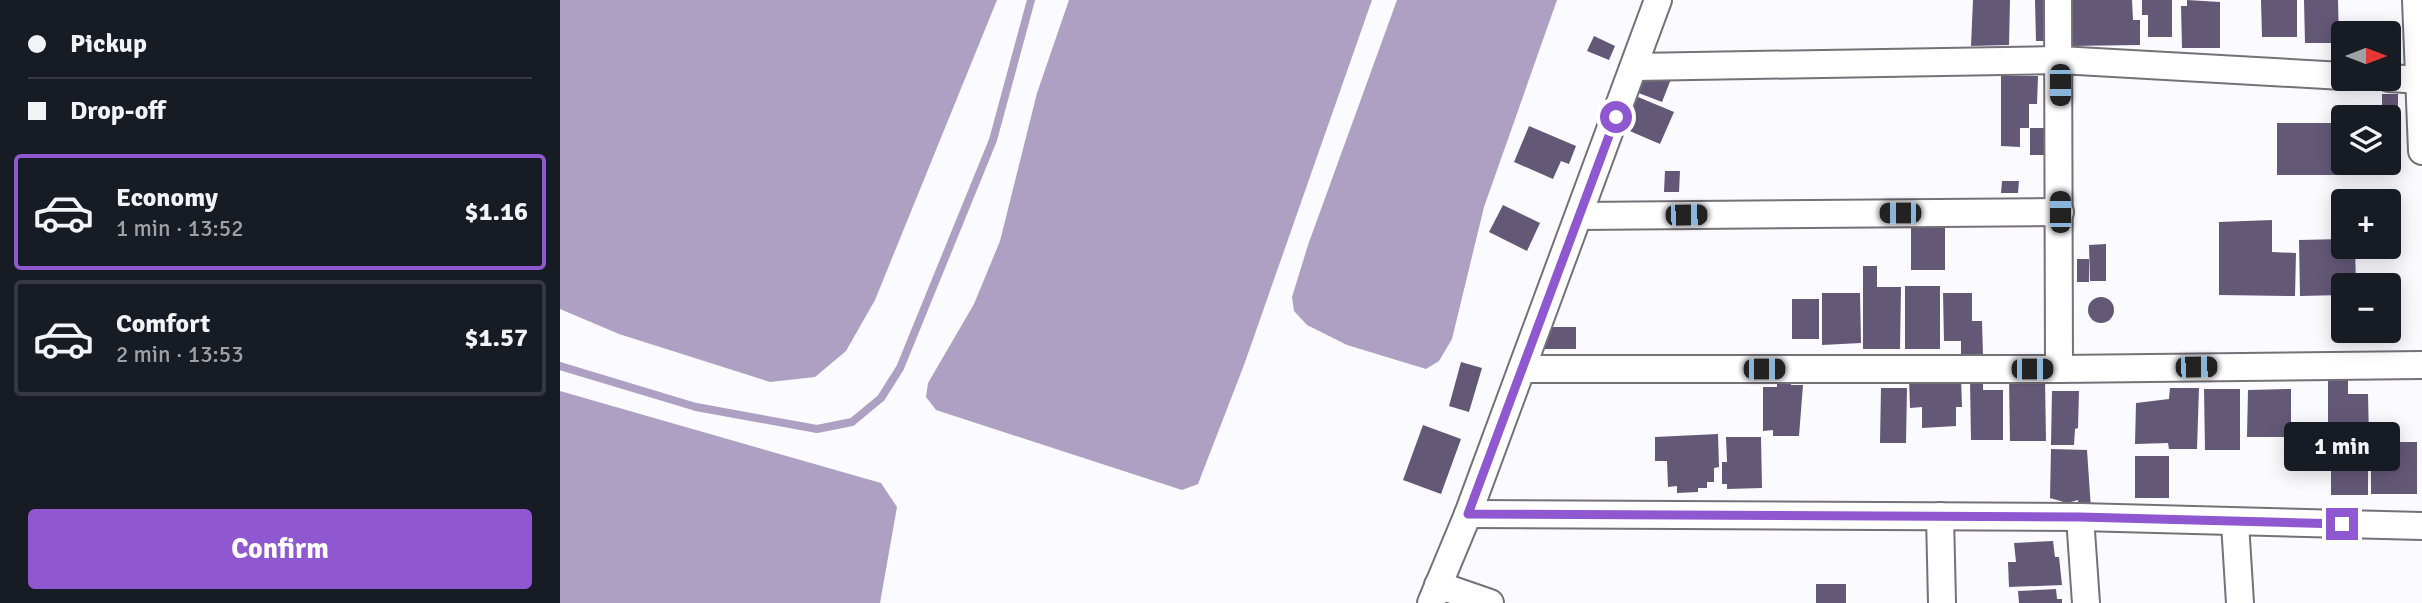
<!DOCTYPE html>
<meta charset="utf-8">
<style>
:root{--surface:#171b24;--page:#20242c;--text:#f1f3f6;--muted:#9ea1a6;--line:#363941;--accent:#8f58d0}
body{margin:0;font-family:Signika,sans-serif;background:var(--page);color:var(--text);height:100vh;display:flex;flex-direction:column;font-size:26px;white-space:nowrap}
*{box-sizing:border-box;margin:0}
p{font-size:23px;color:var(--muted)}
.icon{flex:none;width:38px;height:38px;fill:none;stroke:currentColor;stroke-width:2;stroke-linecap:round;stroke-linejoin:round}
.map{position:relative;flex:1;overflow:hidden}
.drawer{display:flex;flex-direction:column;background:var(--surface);width:560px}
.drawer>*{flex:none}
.banner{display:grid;align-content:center;height:154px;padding:0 28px;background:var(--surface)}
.needle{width:46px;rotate:90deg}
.buttons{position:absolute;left:1771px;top:21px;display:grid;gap:14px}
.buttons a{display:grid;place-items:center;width:70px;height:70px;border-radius:7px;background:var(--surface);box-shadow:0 4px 18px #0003;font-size:35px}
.end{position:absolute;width:32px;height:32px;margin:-16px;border:9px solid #8f58d0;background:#fff;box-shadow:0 0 0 4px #fff}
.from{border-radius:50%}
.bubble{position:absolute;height:49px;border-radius:7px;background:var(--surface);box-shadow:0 4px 18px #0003;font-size:23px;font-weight:800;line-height:49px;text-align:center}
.car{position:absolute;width:21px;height:42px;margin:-21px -10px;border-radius:9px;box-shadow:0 0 5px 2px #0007;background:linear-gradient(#222 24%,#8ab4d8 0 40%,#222 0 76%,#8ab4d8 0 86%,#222 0)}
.banner b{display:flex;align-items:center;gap:24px;height:66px;font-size:26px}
.banner b+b{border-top:2px solid var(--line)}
.banner i{width:18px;height:18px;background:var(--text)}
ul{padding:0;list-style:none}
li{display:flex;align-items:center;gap:21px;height:116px;margin:0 14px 10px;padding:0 14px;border:4px solid var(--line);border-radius:7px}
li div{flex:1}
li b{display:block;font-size:26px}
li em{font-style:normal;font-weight:800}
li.on{border-color:var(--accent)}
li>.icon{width:63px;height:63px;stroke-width:1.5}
.cta{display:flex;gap:14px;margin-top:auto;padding:14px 28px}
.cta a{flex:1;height:80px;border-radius:7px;background:var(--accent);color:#fff;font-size:28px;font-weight:800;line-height:80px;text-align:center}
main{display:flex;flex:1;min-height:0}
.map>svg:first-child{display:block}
.water{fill:#ada0c3}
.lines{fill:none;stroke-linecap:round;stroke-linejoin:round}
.stream{stroke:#ada0c3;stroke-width:8}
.building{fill:#645877}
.street-casing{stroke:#747179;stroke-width:30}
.street{stroke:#fff;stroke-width:26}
.route{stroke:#8f58d0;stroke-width:9}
</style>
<main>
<section class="drawer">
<div class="banner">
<b><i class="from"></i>Pickup</b>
<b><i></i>Drop-off</b>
</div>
<ul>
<li class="on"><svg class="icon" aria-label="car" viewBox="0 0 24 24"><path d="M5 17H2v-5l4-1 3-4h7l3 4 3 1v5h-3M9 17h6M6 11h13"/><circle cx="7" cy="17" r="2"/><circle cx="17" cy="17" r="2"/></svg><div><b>Economy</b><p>1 min · 13:52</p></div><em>$1.16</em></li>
<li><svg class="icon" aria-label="car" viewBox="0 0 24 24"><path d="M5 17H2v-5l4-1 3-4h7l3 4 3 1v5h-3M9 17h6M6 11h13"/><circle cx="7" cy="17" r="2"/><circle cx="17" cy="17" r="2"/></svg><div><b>Comfort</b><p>2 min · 13:53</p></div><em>$1.57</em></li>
</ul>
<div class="cta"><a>Confirm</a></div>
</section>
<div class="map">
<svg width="1862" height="603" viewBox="0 0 1862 603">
<rect width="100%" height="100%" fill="#fbfafe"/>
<g class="water">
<path d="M 0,0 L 437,0 L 315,300 L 286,351 L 255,377 L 210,382 L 59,334 L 0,309 Z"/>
<path d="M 509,0 L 812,0 L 684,365 L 638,484 L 622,490 L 376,410 L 366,397 L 368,383 L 414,304 L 440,241 L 477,93 Z"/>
<path d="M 837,0 L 997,0 L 924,207 L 892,339 L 879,361 L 866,369 L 787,345 L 747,325 L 734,311 L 732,297 L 748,245 Z"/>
<path d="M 0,391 L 321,483 L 337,507 L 320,603 L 0,603 Z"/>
</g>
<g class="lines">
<path class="stream" d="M 0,366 L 136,407 L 257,429 L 292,422 L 321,398 L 340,368 L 433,140 L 471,0"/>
</g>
<g class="building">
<path d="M 1413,0 L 1450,0 L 1449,45 L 1411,46 Z"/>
<path d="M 1475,0 L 1493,0 L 1494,41 L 1476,41 Z"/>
<path d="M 1508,0 L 1572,0 L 1573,20 L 1580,20 L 1580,45 L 1509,46 Z"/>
<path d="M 1582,0 L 1612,0 L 1612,37 L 1588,37 L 1588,15 L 1582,15 Z"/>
<path d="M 1627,0 L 1660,2 L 1660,48 L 1622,48 L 1621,6 L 1627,6 Z"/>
<path d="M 1701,0 L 1737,0 L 1737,37 L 1702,37 Z"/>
<path d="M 1744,0 L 1778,0 L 1779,43 L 1745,43 Z"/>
<path d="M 1034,36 L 1055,46 L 1049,60 L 1027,51 Z"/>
<path d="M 1085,68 L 1111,79 L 1102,102 L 1076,92 Z"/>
<path d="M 1441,76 L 1478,76 L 1477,104 L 1469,104 L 1469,128 L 1460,128 L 1460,147 L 1441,146 Z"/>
<path d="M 1071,94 L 1114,112 L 1100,144 L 1058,126 Z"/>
<rect x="1822" y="94" width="16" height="18"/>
<path d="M 1717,123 L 1783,123 L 1783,163 L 1809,163 L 1809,175 L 1717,175 Z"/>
<path d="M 969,126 L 1016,146 L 1009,164 L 1001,161 L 993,179 L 954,162 Z"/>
<rect x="1470" y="128" width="14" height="27"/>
<path d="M 1105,171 L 1120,171 L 1119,192 L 1104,192 Z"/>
<path d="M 1442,181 L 1459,181 L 1458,193 L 1441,193 Z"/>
<path d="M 943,205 L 980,223 L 967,251 L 929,232 Z"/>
<path d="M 1712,220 L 1712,252 L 1736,253 L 1735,296 L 1659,295 L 1659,222 Z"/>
<rect x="1351" y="225" width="34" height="45"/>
<path d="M 1783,239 L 1783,247 L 1795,247 L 1796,285 L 1783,285 L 1783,295 L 1740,296 L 1739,240 Z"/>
<path d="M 1546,244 L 1546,281 L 1530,281 L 1529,245 Z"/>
<rect x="1517" y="259" width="12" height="23"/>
<path d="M 1303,266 L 1317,266 L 1317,287 L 1341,287 L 1340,349 L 1303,349 Z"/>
<rect x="1345" y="286" width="35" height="63"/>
<path d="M 1262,293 L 1300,293 L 1301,343 L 1262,345 Z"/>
<path d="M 1383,293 L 1412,293 L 1412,321 L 1422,321 L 1423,355 L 1401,355 L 1401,341 L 1384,341 Z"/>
<circle cx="1541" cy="310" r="13"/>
<rect x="1232" y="299" width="27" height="40"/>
<rect x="983" y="327" width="33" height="22"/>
<path d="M 901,362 L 922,368 L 909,412 L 889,406 Z"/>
<path d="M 1401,376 L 1402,407 L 1396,407 L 1396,426 L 1362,428 L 1362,407 L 1350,408 L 1349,378 Z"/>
<path d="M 1217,378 L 1231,378 L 1231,385 L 1243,385 L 1239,436 L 1213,436 L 1213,430 L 1203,431 L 1203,387 L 1217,387 Z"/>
<path d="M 1410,379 L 1423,379 L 1423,390 L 1443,390 L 1443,440 L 1411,440 Z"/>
<path d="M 1449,379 L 1485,379 L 1486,441 L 1450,441 Z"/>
<path d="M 1788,379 L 1788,394 L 1808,394 L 1809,440 L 1768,441 L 1768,380 Z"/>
<path d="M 1321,388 L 1347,388 L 1346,443 L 1320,443 Z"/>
<path d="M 1610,388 L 1639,388 L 1637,449 L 1609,449 L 1608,443 L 1575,444 L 1576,403 L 1609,399 Z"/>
<path d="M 1644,389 L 1680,389 L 1680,450 L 1645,450 Z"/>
<path d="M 1731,389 L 1731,437 L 1687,437 L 1688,390 Z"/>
<path d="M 1492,391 L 1519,391 L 1518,428 L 1515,429 L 1514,445 L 1491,445 Z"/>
<path d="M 863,425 L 901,439 L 881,494 L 843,480 Z"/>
<path d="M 1158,434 L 1159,467 L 1154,468 L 1154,482 L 1147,482 L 1147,488 L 1138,488 L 1138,492 L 1117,493 L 1117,486 L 1108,487 L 1107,461 L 1095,461 L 1095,437 Z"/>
<path d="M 1166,437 L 1201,437 L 1202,488 L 1167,489 L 1167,484 L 1162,484 L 1162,462 L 1167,462 Z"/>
<rect x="1811" y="442" width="46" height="52"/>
<rect x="1771" y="445" width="37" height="50"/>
<path d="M 1491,449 L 1527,450 L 1531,509 L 1519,509 L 1518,500 L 1507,503 L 1490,498 Z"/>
<rect x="1575" y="456" width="34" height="42"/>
<path d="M 1493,541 L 1495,557 L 1499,557 L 1502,585 L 1449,587 L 1448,562 L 1456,562 L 1454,543 Z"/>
<rect x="1256" y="584" width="30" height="19"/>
<path d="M 1496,589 L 1497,599 L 1502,599 L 1502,603 L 1459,603 L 1458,591 Z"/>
</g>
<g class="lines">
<g class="street-casing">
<g id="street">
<path d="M 1498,0 L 1499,369"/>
<path d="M 1856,0 L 1862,151"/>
<path d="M 1075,67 L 1500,60 L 1783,76"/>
<path d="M 1829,78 L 1862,80"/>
<path d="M 1019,216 L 1500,212"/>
<path d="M 962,369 L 1499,369 L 1862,365"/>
<path d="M 908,514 L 1520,517 L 1862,526"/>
<path d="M 1380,516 L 1382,603"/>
<path d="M 1520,517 L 1526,603"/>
<path d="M 1675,523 L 1680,603"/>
<path d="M 878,585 L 930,603"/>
<path d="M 871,603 L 908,514 L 1098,0"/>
</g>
</g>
<use href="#street" class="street"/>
</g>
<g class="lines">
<path class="route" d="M 1056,117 L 908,514 L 1520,517 L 1782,524"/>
</g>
</svg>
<div class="buttons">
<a><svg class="needle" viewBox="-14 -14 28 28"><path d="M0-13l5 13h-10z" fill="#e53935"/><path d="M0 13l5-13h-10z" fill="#9ea1a6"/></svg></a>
<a><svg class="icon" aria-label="layers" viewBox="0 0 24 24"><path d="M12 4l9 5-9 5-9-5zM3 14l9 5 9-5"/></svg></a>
<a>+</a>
<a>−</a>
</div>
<i class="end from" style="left:1056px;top:117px"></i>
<i class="end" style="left:1782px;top:524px"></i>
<div class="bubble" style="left:1724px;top:422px;width:116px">1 min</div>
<i class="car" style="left:1500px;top:85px;rotate:180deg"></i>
<i class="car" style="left:1500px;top:212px;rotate:0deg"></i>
<i class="car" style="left:1340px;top:213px;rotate:270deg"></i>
<i class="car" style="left:1126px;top:215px;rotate:89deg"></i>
<i class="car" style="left:1636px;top:367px;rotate:89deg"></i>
<i class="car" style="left:1204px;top:369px;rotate:90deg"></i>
<i class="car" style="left:1472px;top:369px;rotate:90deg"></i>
</div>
</main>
